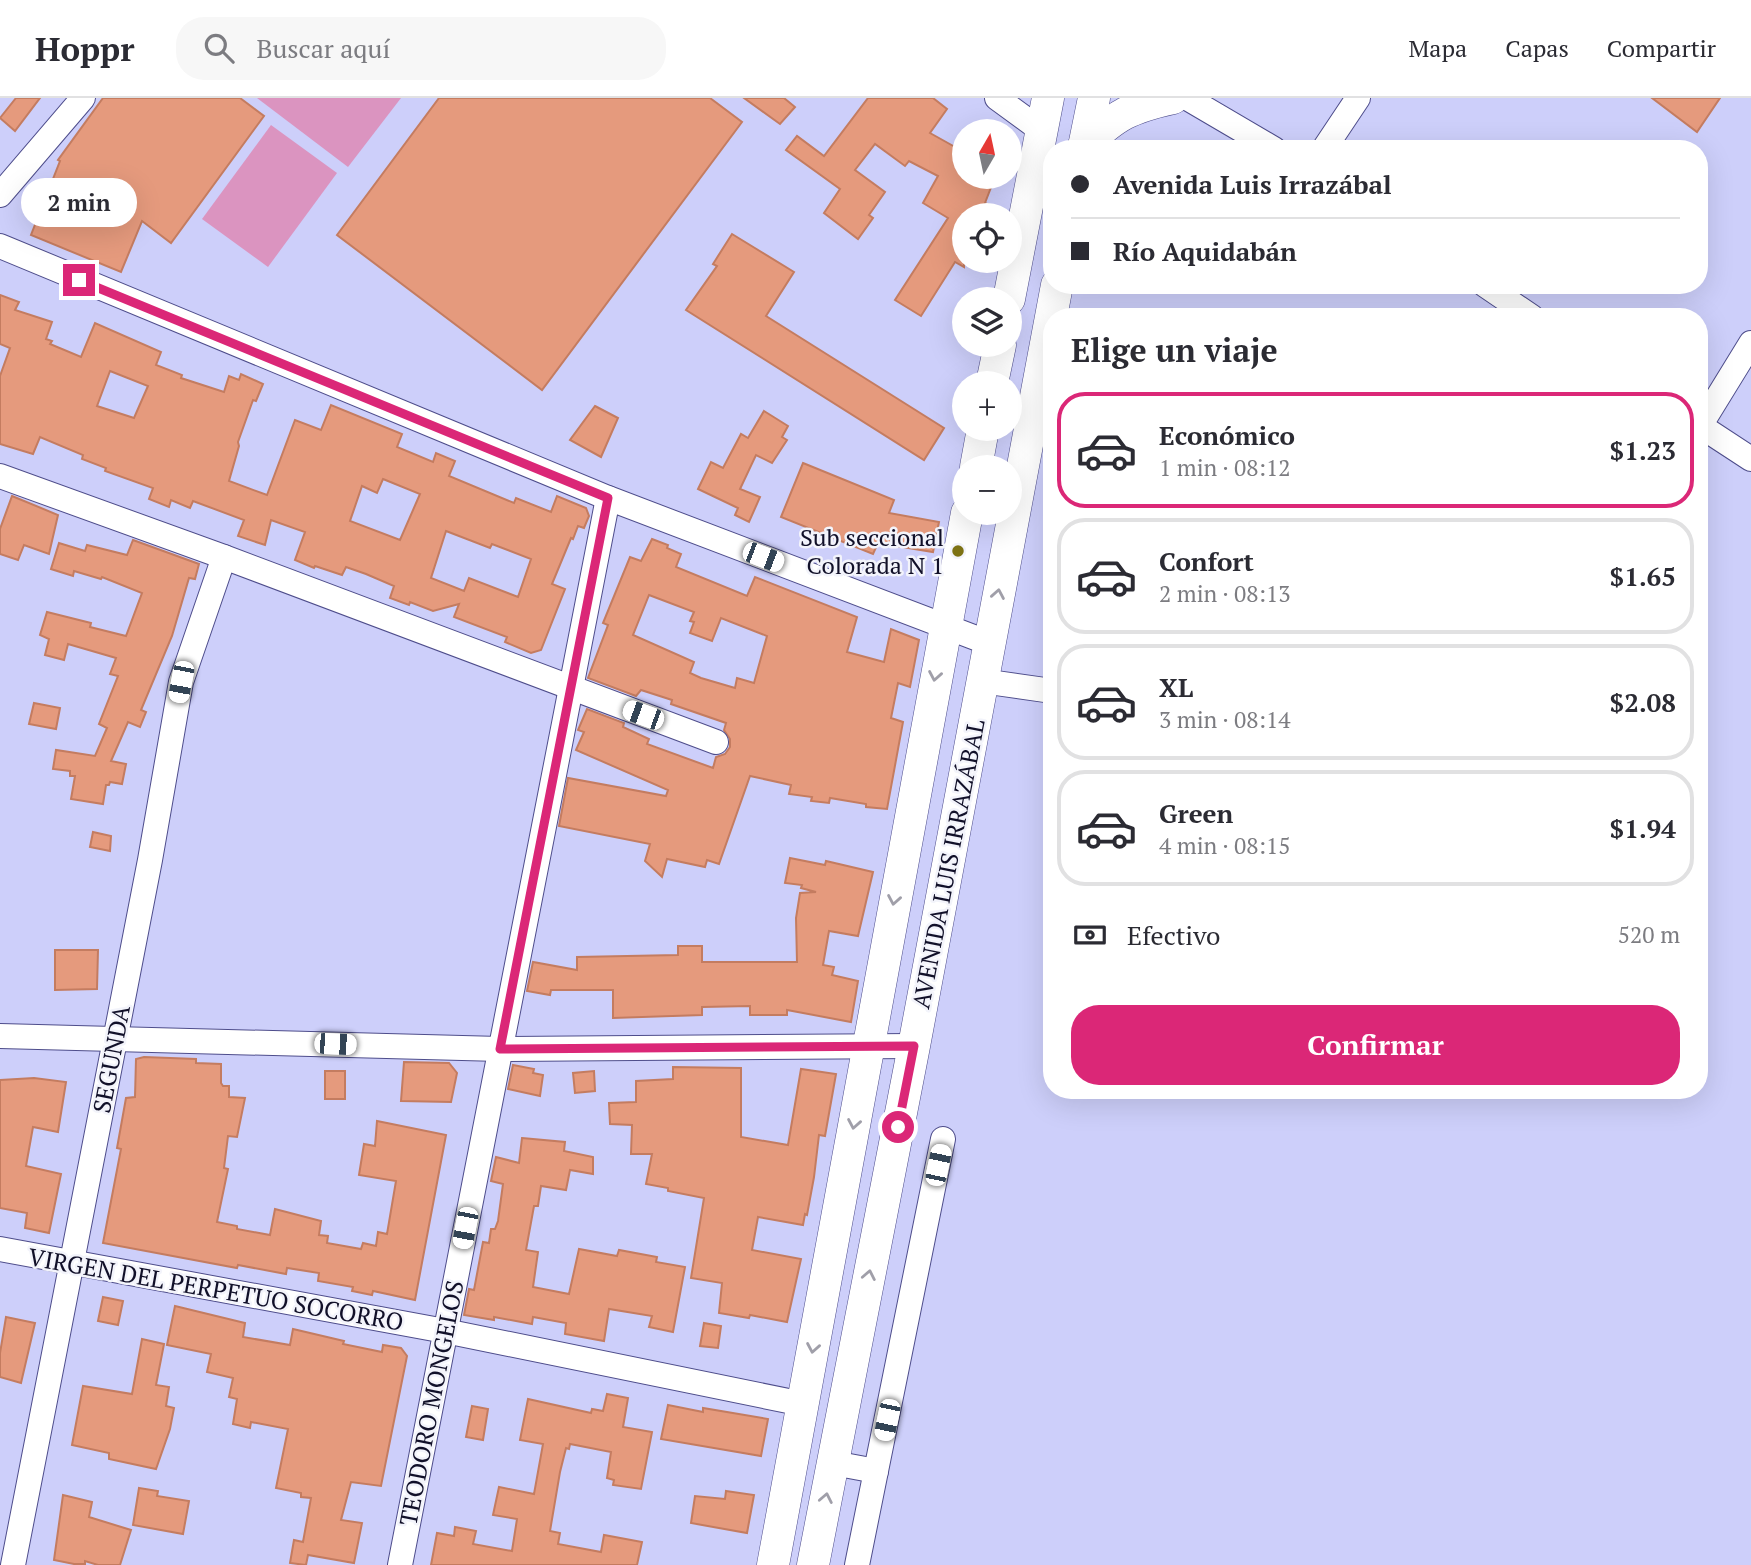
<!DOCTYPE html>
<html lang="es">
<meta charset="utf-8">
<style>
:root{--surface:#fff;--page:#f7f7f7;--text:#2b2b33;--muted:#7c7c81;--line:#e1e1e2;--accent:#db2777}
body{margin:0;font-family:"PT Serif",serif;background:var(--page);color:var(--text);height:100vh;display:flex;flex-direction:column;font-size:26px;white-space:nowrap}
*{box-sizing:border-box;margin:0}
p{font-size:23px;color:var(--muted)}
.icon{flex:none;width:38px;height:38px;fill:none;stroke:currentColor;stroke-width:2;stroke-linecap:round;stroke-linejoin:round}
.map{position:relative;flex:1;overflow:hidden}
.drawer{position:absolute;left:1043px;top:210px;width:665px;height:791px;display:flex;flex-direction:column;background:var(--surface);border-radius:28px;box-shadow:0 7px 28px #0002}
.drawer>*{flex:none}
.guide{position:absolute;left:1043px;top:42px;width:665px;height:154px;border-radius:28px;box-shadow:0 7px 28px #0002;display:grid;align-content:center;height:154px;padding:0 28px;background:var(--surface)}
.needle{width:46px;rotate:9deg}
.fabs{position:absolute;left:952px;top:21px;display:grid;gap:14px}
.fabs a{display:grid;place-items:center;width:70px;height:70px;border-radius:50%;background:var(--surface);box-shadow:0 7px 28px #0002;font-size:35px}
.end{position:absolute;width:32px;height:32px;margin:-16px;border:9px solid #db2777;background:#fff;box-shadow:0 0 0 4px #fff}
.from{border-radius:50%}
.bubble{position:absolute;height:49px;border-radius:24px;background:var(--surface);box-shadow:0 7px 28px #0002;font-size:23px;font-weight:600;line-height:49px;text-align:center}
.car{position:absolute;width:21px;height:42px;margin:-21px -10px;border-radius:9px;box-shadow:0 0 5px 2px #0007;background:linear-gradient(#fff 24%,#345 0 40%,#fff 0 76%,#345 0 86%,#fff 0)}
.guide b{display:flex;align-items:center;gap:24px;height:66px;font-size:26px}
.guide b+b{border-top:2px solid var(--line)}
.guide i{width:18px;height:18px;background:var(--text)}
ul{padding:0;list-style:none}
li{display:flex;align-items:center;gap:21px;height:116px;margin:0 14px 10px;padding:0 14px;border:4px solid var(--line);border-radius:28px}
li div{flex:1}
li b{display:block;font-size:26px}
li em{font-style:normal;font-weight:600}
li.on{border-color:var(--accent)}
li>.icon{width:63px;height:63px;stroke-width:1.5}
h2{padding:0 28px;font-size:32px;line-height:84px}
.pay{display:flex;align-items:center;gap:18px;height:77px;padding:0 28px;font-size:26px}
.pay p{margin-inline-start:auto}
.action{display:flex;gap:14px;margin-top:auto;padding:14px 28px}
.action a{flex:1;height:80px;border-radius:28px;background:var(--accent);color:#fff;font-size:28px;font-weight:600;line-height:80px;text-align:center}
header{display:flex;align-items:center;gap:42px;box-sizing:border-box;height:98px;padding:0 35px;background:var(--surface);border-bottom:2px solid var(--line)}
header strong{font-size:33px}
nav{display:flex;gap:38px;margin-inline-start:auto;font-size:24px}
.search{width:490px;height:63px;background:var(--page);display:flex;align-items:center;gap:18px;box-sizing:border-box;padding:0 24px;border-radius:28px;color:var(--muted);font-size:26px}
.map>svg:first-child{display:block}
.green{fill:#db94c0}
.building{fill:#e59a7d;stroke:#c47c60;stroke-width:2;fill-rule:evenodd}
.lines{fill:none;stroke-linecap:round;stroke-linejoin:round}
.minor-casing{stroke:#4e4d8b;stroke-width:26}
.major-casing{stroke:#4e4d8b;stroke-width:33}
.minor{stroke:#fff;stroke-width:24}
.major{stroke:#fff;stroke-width:32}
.oneway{stroke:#a09fa9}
.route{stroke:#db2777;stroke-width:9}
.poi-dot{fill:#7d7214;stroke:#f3f4fb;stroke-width:2.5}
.labels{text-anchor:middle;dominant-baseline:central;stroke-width:5;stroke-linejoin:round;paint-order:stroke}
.poi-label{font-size:24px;fill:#111029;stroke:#f3f4fb;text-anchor:end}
.street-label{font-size:24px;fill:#111029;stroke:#f3f4fb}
</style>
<header>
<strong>Hoppr</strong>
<div class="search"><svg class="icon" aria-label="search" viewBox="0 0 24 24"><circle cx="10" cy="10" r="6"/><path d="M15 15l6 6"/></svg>Buscar aquí</div>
<nav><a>Mapa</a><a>Capas</a><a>Compartir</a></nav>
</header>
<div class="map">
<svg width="1751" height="1467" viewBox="0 0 1751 1467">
<rect width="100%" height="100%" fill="#cdcffa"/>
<g class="green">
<path d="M 257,0 L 401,0 L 348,69 Z"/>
<path d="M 271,27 L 337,75 L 268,169 L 202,121 Z"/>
</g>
<g class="building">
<path d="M 16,0 L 40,0 L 15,33 L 0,20 Z"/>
<path d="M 103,0 L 240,0 L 264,18 L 171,145 L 142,123 L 121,174 L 31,137 L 60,63 L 58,62 Z"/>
<path d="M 439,0 L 710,0 L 742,24 L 542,292 L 337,137 Z"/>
<path d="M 744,0 L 784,0 L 795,9 L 780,26 Z"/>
<path d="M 868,0 L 933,0 L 947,11 L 930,35 L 964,54 L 964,79 L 995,79 L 985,105 L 1007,116 L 964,117 L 964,169 L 955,164 L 921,218 L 895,202 L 948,120 L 923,105 L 938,78 L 909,63 L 905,68 L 875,46 L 855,72 L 885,94 L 869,117 L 873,120 L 858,141 L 824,115 L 840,91 L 786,52 L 797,38 L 824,58 Z"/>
<path d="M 1652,0 L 1720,0 L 1697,34 Z"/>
<path d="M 732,136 L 794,174 L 766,218 L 944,330 L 924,362 L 686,212 L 717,168 L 713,166 Z"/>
<path d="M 0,197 L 19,204 L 15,212 L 52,224 L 46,241 L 52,243 L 50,246 L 81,259 L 95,225 L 161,254 L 156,267 L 182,277 L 181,280 L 224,294 L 229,278 L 239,282 L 241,276 L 263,286 L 256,303 L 253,302 L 238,344 L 239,348 L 229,383 L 267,397 L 295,322 L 321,332 L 331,307 L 402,336 L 397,349 L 433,364 L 436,355 L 455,363 L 449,378 L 514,405 L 516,400 L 551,414 L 557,398 L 586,410 L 589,418 L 584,430 L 578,428 L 573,441 L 571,440 L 552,486 L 565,491 L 541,552 L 531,555 L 505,544 L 507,539 L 454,519 L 459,506 L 433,513 L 410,504 L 409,507 L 390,500 L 394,488 L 366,476 L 346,469 L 342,477 L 315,468 L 314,470 L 295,462 L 305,434 L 271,422 L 265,447 L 238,438 L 244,422 L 193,403 L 190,410 L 171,402 L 169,409 L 149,401 L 153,390 L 105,373 L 106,370 L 82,361 L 83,357 L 40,339 L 33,356 L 0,346 L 0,278 L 10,250 L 0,246 ZM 110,273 L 148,288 L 134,320 L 97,308 ZM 383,381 L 420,396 L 400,442 L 350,423 L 362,388 L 377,395 ZM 446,433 L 490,450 L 492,446 L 531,461 L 518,499 L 469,480 L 464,493 L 431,480 Z"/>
<path d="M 595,308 L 618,320 L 601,359 L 570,342 Z"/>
<path d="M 764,313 L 788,328 L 782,339 L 787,342 L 772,365 L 756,357 L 740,391 L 760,399 L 749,424 L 735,417 L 738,410 L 698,391 L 711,364 L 723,370 L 741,336 L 748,340 Z"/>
<path d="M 803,365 L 894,402 L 889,415 L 939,424 L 933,454 L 878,445 L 873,456 L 781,419 Z"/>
<path d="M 12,398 L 58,417 L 49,456 L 24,447 L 18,462 L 0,456 L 0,431 Z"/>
<path d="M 652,441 L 668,447 L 667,450 L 681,456 L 676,469 L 747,498 L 755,479 L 857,519 L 847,554 L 884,564 L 891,531 L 919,542 L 910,589 L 898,585 L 891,620 L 903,624 L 887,711 L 866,709 L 866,706 L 830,700 L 829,705 L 811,703 L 812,699 L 789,696 L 791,687 L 750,678 L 719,766 L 707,762 L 705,769 L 667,761 L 662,779 L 645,763 L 650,746 L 559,728 L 568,680 L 666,698 L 668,692 L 576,652 L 584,634 L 578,632 L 587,611 L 624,625 L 623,629 L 649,641 L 647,646 L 713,670 L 716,659 L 725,656 L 730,649 L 730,641 L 724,632 L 726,625 L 671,606 L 672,602 L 641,592 L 636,598 L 588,580 L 608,527 L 603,525 L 630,459 L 641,463 ZM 649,497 L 694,514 L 690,523 L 694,524 L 690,535 L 712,543 L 721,520 L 767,538 L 754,585 L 737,580 L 735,590 L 701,580 L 690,575 L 694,564 L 633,537 Z"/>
<path d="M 133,442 L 199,466 L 195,481 L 189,480 L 172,538 L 141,612 L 146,614 L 140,629 L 128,624 L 111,663 L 126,666 L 122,686 L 110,684 L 109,687 L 106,687 L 103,706 L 71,701 L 75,678 L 70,678 L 70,673 L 53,671 L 56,652 L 95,658 L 107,630 L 99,626 L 118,578 L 110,576 L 116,560 L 68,546 L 64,562 L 45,557 L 49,541 L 40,537 L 47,514 L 91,525 L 90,529 L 126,538 L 142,495 L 102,479 L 101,481 L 74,473 L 73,478 L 51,471 L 59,445 L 85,453 L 87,447 L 127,457 Z"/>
<path d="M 34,605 L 60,610 L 56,631 L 29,626 Z"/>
<path d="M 93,734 L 111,738 L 110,753 L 90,749 Z"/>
<path d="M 790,760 L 825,767 L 826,763 L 873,774 L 858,838 L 829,833 L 823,867 L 834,869 L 832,877 L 858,883 L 851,924 L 787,912 L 787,917 L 750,917 L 750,908 L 702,909 L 702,917 L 613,920 L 613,892 L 551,892 L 550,897 L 527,893 L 533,864 L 577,872 L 577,859 L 678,857 L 678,848 L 702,848 L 702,864 L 797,864 L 796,820 L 800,795 L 816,794 L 801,790 L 802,787 L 785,785 Z"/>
<path d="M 55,852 L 98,852 L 97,891 L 55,892 Z"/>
<path d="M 144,959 L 196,961 L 196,965 L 221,966 L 221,985 L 223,988 L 229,988 L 229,999 L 245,1000 L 237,1039 L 228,1038 L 224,1070 L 228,1071 L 217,1124 L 237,1128 L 237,1131 L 270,1137 L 275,1111 L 321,1123 L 319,1137 L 328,1138 L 327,1145 L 361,1151 L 363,1145 L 376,1148 L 378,1134 L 387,1136 L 396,1083 L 359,1077 L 364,1046 L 375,1048 L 377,1023 L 446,1037 L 415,1202 L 373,1193 L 372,1197 L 352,1193 L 353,1189 L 318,1183 L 319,1175 L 287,1170 L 286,1176 L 238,1167 L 237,1170 L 103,1145 L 121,1051 L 117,1050 L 126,1000 L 135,999 L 136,961 Z"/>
<path d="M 404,964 L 449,965 L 457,975 L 451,1004 L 401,1003 Z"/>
<path d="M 513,967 L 534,971 L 533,975 L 543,977 L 540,998 L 508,991 Z"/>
<path d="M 673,969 L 741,970 L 741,1039 L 788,1047 L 801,971 L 836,976 L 825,1038 L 819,1037 L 814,1079 L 807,1117 L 805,1116 L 803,1127 L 758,1119 L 752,1152 L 801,1161 L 787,1224 L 750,1217 L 749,1220 L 719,1215 L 722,1185 L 691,1180 L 704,1100 L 668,1093 L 668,1090 L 646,1086 L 652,1056 L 631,1056 L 632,1027 L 610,1026 L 609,1005 L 636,1004 L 636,983 L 673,981 Z"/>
<rect x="325" y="973" width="20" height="28"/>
<path d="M 594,973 L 595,993 L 575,995 L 573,975 Z"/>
<path d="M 34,980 L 66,984 L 58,1034 L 33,1029 L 26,1068 L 61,1076 L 49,1135 L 25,1130 L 27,1115 L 0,1110 L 0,982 Z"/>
<path d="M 522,1040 L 565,1044 L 564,1053 L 593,1059 L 593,1076 L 570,1072 L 566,1092 L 541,1088 L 538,1108 L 534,1108 L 526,1152 L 538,1154 L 533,1189 L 569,1196 L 579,1151 L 617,1158 L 619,1152 L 657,1159 L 656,1164 L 685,1169 L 673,1234 L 649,1229 L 652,1218 L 609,1211 L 604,1243 L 565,1236 L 566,1225 L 533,1219 L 532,1226 L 494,1219 L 494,1222 L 464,1217 L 469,1191 L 474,1192 L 483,1144 L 489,1145 L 491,1131 L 495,1131 L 498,1123 L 503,1086 L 491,1083 L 496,1059 L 519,1065 Z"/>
<path d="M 103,1199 L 123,1203 L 118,1227 L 98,1223 Z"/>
<path d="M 175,1208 L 245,1225 L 243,1239 L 290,1247 L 293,1231 L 344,1243 L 343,1246 L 382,1254 L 383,1247 L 401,1250 L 407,1258 L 381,1388 L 351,1384 L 341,1422 L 362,1425 L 354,1465 L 308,1457 L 306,1467 L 290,1465 L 294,1442 L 303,1444 L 311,1400 L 301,1399 L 301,1395 L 276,1390 L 288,1331 L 251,1324 L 250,1330 L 233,1326 L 237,1301 L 229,1299 L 233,1280 L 207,1274 L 211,1256 L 167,1247 Z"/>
<path d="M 6,1219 L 35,1225 L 21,1285 L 0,1279 L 0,1255 Z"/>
<path d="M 704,1225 L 721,1228 L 718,1250 L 700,1248 Z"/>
<path d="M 142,1241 L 164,1246 L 156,1287 L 169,1289 L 166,1308 L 174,1310 L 170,1331 L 156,1371 L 109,1361 L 109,1355 L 72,1347 L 83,1288 L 132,1296 Z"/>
<path d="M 607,1296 L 628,1300 L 623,1329 L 652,1334 L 641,1391 L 613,1387 L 614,1382 L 607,1380 L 611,1354 L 570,1346 L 569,1351 L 566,1350 L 560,1374 L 550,1433 L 560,1435 L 558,1446 L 601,1454 L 604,1437 L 642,1444 L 637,1467 L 431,1467 L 437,1435 L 454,1438 L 455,1429 L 476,1433 L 473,1446 L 512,1453 L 517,1421 L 493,1417 L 499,1389 L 534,1396 L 543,1346 L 520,1342 L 528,1301 L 591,1315 L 592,1311 L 603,1313 Z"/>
<path d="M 668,1307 L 703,1314 L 703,1310 L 768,1321 L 761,1358 L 661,1341 Z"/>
<path d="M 472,1308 L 488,1311 L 483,1342 L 466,1339 Z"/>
<path d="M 139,1390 L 158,1393 L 157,1398 L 189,1403 L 183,1436 L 133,1427 Z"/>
<path d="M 726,1393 L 754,1397 L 747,1435 L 691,1425 L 695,1398 L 725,1401 Z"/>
<path d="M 63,1397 L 92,1404 L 89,1419 L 131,1432 L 120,1467 L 98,1467 L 85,1463 L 85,1466 L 74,1466 L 54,1462 Z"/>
</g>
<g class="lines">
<g class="minor-casing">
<g id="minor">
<path d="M 997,0 L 1042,33"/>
<path d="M 1187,0 L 1274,51"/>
<path d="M 1324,51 L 1358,0"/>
<path d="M 0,97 L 83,0"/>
<path d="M 0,148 L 608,400 L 989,545"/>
<path d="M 1485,187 L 1532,219"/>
<path d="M 1699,327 L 1751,361"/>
<path d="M 1700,328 L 1751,245"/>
<path d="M 0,378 L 224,459 L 716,644"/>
<path d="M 982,583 L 1052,593"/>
<path d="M 0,938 L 500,951 L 914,948"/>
<path d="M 0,1151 L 445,1233 L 803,1306"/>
<path d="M 833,1365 L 876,1373"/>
<path d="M 13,1467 L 150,762 L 181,584 L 224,459"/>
<path d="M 400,1467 L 608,400"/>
<path d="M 857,1467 L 943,1041"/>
</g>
</g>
<g class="major-casing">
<g id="major">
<path d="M 1084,48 C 1115,17 1131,9 1173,0"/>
<path d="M 1084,49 L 1094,0"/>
<path d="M 1009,201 L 1048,0"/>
<path d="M 992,285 L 1000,247"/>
<path d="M 976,369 L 983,331"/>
<path d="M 773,1467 L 967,415"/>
<path d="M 813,1467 L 914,948 L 1057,187"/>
</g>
</g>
<use href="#minor" class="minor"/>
<use href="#major" class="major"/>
</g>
<defs><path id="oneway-chevron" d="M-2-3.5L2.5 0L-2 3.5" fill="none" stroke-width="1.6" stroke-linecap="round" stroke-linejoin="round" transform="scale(1.75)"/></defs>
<g class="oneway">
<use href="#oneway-chevron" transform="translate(998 496) rotate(-80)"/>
<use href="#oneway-chevron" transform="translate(935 578) rotate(100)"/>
<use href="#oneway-chevron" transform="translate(894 802) rotate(100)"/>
<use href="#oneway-chevron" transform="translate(854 1026) rotate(100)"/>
<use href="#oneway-chevron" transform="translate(869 1177) rotate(-79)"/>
<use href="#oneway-chevron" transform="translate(813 1250) rotate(100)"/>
<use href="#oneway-chevron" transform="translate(826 1400) rotate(-79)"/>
</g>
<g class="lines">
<path class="route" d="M 79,182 L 608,400 L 500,951 L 914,948 L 898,1029"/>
</g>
<circle class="poi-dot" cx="958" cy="453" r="7"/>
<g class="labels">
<g class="poi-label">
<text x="944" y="439">Sub seccional<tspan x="944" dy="28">Colorada N 1</tspan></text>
</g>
<g class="street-label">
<text transform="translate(948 766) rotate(-79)">AVENIDA LUIS IRRAZÁBAL</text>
<text transform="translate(111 961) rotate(-79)">SEGUNDA</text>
<text transform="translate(216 1191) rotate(10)">VIRGEN DEL PERPETUO SOCORRO</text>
<text transform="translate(431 1305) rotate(-79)">TEODORO MONGELOS</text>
</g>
</g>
</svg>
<div class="fabs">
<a><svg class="needle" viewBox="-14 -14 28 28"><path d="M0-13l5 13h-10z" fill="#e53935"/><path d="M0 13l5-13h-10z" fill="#7c7c81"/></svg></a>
<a><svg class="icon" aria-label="locate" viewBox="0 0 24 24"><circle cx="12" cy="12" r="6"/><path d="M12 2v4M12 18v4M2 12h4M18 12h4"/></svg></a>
<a><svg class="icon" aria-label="layers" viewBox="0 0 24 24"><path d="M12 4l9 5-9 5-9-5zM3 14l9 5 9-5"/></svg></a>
<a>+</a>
<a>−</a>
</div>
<i class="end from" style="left:898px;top:1029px"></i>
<i class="end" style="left:79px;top:182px"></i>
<div class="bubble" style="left:21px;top:80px;width:116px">2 min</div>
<i class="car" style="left:763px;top:459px;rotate:111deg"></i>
<i class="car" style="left:181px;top:584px;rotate:191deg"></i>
<i class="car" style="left:643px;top:617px;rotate:290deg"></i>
<i class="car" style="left:335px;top:946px;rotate:92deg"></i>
<i class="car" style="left:938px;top:1067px;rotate:12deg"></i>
<i class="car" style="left:465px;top:1130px;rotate:191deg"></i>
<i class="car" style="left:887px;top:1322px;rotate:192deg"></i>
<div class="guide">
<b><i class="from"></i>Avenida Luis Irrazábal</b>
<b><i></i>Río Aquidabán</b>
</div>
<section class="drawer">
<h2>Elige un viaje</h2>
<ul>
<li class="on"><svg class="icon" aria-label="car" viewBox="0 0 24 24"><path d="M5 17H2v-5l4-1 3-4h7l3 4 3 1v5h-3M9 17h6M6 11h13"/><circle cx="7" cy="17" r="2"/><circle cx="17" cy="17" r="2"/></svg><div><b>Económico</b><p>1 min · 08:12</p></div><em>$1.23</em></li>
<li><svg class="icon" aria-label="car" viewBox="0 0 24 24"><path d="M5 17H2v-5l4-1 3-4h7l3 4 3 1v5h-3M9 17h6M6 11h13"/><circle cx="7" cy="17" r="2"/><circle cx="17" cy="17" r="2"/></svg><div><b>Confort</b><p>2 min · 08:13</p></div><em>$1.65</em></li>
<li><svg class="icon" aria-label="car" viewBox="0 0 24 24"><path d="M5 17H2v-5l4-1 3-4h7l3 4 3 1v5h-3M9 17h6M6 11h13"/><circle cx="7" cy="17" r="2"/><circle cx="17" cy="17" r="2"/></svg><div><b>XL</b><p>3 min · 08:14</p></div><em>$2.08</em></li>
<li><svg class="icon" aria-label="car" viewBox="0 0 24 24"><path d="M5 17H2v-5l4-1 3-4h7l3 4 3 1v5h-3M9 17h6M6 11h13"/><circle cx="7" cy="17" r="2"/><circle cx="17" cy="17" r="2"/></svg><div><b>Green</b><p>4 min · 08:15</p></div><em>$1.94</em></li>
</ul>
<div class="pay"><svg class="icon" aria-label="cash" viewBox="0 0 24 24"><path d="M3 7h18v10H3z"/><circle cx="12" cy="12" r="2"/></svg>Efectivo<p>520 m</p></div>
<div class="action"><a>Confirmar</a></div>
</section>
</div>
